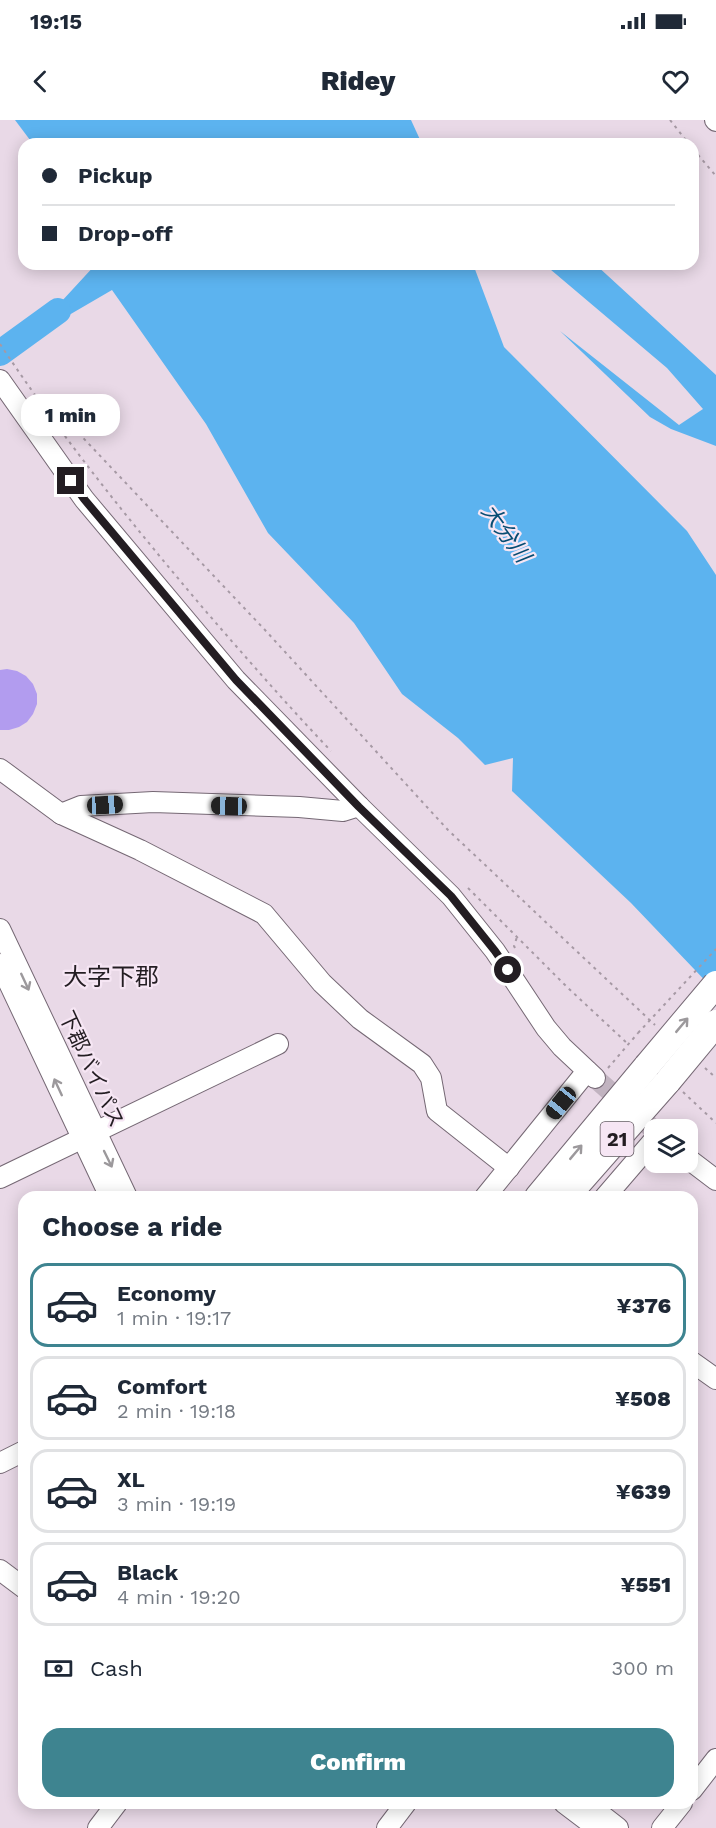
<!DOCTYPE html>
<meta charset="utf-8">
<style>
:root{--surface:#fff;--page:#f6f6f7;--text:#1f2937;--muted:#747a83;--line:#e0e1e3;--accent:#3e8490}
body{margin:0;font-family:"Work Sans","Noto Sans JP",sans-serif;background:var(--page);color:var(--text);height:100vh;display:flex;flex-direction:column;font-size:22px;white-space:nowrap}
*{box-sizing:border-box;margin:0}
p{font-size:20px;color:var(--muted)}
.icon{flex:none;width:33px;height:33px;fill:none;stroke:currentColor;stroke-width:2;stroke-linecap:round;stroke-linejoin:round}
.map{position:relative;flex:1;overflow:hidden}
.sheet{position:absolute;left:18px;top:1071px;width:680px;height:618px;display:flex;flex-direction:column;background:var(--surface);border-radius:18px;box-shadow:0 3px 15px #0003}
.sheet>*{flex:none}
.banner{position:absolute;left:18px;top:18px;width:681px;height:132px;border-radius:18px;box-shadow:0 3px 15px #0003;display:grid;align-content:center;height:132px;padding:0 24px;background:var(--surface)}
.tools{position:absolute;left:644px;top:999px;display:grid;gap:12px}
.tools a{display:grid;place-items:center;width:54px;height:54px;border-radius:12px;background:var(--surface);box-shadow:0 3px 15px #0003;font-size:30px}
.end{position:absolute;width:27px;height:27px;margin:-14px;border:8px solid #231d22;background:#fff;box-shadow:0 0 0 3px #fff}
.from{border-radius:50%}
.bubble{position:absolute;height:42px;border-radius:18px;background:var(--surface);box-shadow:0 3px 15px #0003;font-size:20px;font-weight:800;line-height:42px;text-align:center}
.car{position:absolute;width:18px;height:36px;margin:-18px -9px;border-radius:8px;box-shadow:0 0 4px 2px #0007;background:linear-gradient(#222 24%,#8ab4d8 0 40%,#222 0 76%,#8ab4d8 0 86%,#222 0)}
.banner b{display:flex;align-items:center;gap:21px;height:57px;font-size:22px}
.banner b+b{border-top:2px solid var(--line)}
.banner i{width:15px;height:15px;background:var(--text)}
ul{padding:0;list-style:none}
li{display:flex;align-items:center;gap:18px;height:84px;margin:0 12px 9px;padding:0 12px;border:3px solid var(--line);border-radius:18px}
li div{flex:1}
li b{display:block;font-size:22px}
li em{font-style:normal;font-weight:800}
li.selected{border-color:var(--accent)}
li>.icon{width:54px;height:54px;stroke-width:1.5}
h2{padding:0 24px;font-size:27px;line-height:72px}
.pay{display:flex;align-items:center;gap:15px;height:66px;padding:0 24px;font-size:22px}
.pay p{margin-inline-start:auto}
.button{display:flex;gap:12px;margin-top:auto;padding:12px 24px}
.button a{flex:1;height:69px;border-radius:18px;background:var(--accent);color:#fff;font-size:24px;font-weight:800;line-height:69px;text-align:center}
.status{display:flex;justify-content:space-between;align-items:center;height:42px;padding:0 30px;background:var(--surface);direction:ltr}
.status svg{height:16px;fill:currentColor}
header{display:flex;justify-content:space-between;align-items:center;height:78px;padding:0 24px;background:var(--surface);font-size:27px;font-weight:800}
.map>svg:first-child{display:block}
.water{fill:#5cb3ef}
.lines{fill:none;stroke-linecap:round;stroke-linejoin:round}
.river{stroke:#5cb3ef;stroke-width:26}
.building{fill:#b29cef}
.minor-tunnel{stroke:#c1b3c0;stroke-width:20;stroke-dasharray:20 10;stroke-linecap:butt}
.minor-casing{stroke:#756874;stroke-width:22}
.major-casing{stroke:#756874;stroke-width:28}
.path{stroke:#a699a4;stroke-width:2;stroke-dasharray:3 4.5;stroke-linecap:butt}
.minor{stroke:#fff;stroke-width:20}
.major{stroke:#fff;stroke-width:26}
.major-bridge-casing{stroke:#756874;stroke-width:28;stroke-linecap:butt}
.path-bridge{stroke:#a699a4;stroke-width:2;stroke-dasharray:3 4.5;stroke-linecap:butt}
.major-bridge{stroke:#fff;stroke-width:26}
.oneway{stroke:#9c999c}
.route{stroke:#231d22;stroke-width:8}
.labels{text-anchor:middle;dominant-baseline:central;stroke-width:4.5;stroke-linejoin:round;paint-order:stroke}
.shield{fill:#f6e6f4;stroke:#625961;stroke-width:1.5}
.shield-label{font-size:20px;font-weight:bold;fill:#231d22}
.street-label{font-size:21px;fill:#231d22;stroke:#f6e6f4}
.water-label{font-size:22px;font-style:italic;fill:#064c73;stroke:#f6e6f4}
.quarter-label{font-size:24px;fill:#231d22;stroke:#f6e6f4}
</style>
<div class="status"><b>19:15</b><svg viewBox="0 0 49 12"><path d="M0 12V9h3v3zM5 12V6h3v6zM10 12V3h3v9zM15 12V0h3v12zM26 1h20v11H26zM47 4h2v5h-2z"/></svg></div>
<header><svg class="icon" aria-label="back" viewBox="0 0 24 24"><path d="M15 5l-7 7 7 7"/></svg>Ridey<svg class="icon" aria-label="heart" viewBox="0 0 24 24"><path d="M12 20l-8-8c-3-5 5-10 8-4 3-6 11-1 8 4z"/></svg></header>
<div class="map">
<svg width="716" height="1708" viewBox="0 0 716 1708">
<rect width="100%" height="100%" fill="#e9d9e7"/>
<g class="water">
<path d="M 15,0 L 411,0 L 422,24 L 33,24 Z"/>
<path d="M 96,144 L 473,144 L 504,227 L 687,411 L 716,455 L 716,872 L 631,783 L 512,671 L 513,638 L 485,645 L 458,618 L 402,574 L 354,503 L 268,413 L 206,304 L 112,170 L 33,216 L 26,207 L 61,182 Z"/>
<path d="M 544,144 L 595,144 L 716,255 L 716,326 L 671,309 L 650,297 L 560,211 L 679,305 L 703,289 L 667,248 Z"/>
</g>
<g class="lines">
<path class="river" d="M 0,233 L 58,191"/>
</g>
<path class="building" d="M 7,549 L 17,551 L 26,556 L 33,564 L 37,574 L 37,584 L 33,594 L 27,602 L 19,607 L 9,610 L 0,610 L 0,550 Z"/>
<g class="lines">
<path class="minor-tunnel" d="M 595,958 L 654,1010"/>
<g class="minor-casing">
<g id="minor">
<path d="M 715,0 L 716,1"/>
<path d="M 0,260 L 84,379 L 236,560 L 359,686 L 451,776 L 495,831 L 546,908 L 562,927 L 595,958"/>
<path d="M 0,649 L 61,694 L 140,730 L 264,794 L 322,863 L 360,899 L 422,944 L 431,958 L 437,991 L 509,1048"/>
<path d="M 61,694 L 81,686 L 153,682 L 299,687 L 343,691 L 359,686"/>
<path d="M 0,809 L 127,1077"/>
<path d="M 0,844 L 110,1077"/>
<path d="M 687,1038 L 716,1060"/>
<path d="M 0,1058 L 278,924"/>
<path d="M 485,1077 L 587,951"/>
<path d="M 605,1077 L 654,1020"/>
<path d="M 692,1242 L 716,1259"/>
<path d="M 0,1343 L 24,1331"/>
<path d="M 0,1450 L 24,1468"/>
<path d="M 692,1670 L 716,1639"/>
<path d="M 564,1683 L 597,1708"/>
<path d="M 586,1683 L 618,1708"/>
<path d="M 98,1708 L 117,1683"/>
<path d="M 387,1708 L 406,1683"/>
<path d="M 662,1708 L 682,1683"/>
</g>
</g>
<g class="major-casing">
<g id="major">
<path d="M 538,1077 L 647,946"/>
<path d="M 566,1077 L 668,961"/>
</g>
</g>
<g class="path">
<path d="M 670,0 L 689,24"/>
<path d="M 693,29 L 716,56"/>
<path d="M 0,224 C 63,319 135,408 209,495 C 249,541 289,587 331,631"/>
<path d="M 47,294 L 69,303 L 265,510 L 448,710 L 655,905"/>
<path d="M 468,768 L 567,867 L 628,924"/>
<path d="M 515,828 L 514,826 L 517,817"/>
<path d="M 608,948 L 638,913"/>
<path d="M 705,948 L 716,958"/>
<path d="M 683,972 L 716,1003"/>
<path d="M 662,1003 L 669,1010"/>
</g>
<use href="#minor" class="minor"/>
<use href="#major" class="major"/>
<g class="major-bridge-casing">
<g id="major-bridge">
<path d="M 647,946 L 716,864"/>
<path d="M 668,961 L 716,903"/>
</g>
</g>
<path class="path-bridge" d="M 638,913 L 716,829"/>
<use href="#major-bridge" class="major-bridge"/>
</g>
<defs><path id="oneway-shaft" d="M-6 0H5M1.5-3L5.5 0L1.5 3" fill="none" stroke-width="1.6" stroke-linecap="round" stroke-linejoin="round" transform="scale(1.5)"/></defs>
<g class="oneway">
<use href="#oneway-shaft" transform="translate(25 862) rotate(65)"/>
<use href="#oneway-shaft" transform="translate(682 905) rotate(-50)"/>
<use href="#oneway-shaft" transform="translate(58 967) rotate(-115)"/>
<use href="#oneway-shaft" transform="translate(576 1032) rotate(-50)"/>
<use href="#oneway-shaft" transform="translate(108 1039) rotate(64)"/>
</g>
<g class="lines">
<path class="route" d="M 71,361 L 84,379 L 236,560 L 359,687 L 451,776 L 495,831 L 508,850"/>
</g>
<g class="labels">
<rect class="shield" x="600.5" y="1002" width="33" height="34" rx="4.5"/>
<g class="shield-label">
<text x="617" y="1019">21</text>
</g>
<g class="street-label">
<text transform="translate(92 949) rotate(65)">下郡バイパス</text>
</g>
<g class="water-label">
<text transform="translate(506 413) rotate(54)">大分川</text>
</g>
<g class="quarter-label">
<text x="111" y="857">大字下郡</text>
</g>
</g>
</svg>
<div class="tools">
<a><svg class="icon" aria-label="layers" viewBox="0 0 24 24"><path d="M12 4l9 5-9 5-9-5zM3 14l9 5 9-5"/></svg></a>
</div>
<i class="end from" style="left:508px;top:850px"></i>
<i class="end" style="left:71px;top:361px"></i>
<div class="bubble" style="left:21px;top:274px;width:99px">1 min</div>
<i class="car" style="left:105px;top:685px;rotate:87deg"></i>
<i class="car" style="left:229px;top:686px;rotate:271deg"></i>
<i class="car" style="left:561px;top:983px;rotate:219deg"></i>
<div class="banner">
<b><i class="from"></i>Pickup</b>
<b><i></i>Drop-off</b>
</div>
<section class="sheet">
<h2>Choose a ride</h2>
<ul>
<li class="selected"><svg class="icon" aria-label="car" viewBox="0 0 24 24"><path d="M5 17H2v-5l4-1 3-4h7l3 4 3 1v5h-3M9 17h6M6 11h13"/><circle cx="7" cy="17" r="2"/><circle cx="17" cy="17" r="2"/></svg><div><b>Economy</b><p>1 min · 19:17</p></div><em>¥376</em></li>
<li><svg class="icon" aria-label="car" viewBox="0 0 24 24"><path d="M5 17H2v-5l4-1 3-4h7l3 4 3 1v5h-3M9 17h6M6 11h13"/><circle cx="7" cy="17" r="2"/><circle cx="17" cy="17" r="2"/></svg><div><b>Comfort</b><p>2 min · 19:18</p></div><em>¥508</em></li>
<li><svg class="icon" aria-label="car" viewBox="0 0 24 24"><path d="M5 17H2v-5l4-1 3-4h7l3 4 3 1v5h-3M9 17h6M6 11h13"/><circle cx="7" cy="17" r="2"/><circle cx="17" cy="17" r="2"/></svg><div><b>XL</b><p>3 min · 19:19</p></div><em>¥639</em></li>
<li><svg class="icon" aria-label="car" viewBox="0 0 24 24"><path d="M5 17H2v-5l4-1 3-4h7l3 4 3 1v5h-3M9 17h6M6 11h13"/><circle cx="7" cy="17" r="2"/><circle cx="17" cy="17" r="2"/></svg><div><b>Black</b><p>4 min · 19:20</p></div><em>¥551</em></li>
</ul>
<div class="pay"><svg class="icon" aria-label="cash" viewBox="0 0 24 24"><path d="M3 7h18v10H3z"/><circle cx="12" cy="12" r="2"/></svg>Cash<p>300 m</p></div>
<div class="button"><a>Confirm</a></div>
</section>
</div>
